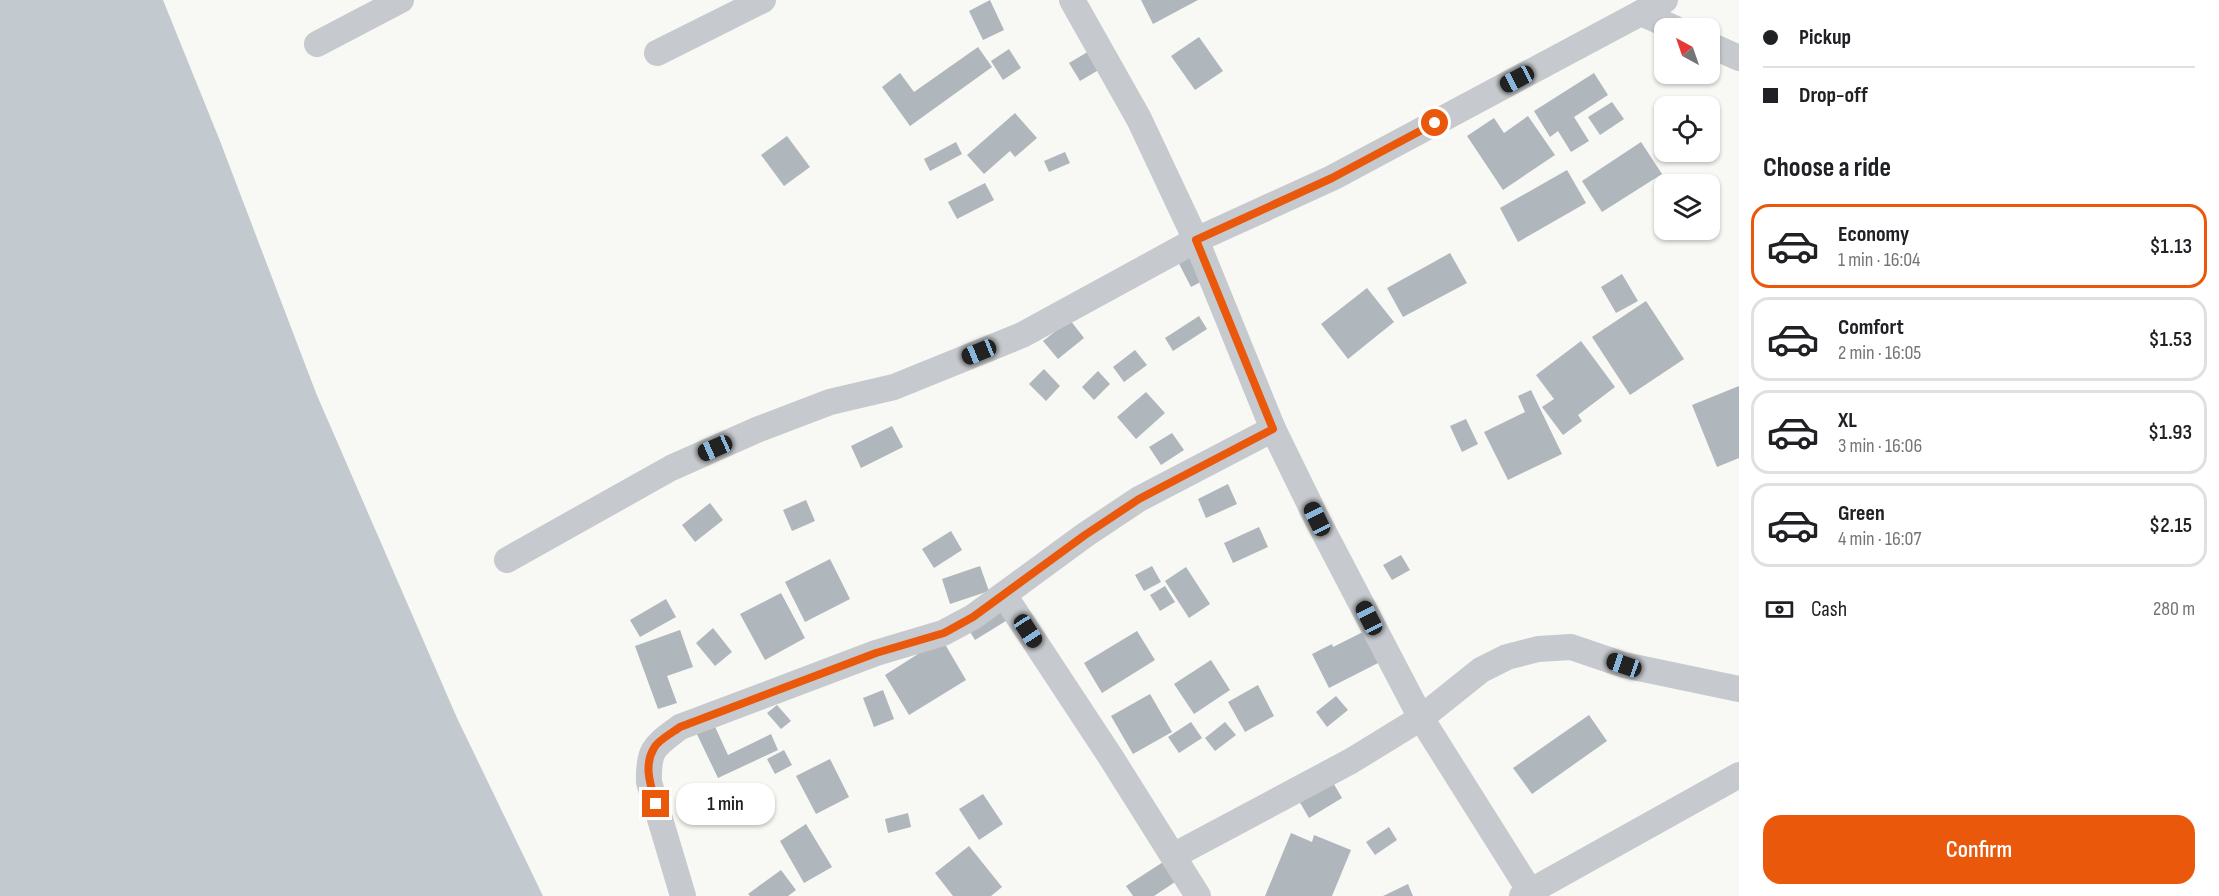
<!DOCTYPE html>
<meta charset="utf-8">
<style>
:root{--surface:#fff;--page:#f6f6f6;--text:#202124;--muted:#757577;--line:#e0e0e0;--accent:#ea580c}
body{margin:0;font-family:"Sofia Sans Condensed",sans-serif;background:var(--page);color:var(--text);height:100vh;display:flex;flex-direction:column;font-size:22px;white-space:nowrap}
*{box-sizing:border-box;margin:0}
p{font-size:20px;color:var(--muted)}
.icon{flex:none;width:33px;height:33px;fill:none;stroke:currentColor;stroke-width:2;stroke-linecap:round;stroke-linejoin:round}
.map{position:relative;flex:1;overflow:hidden}
.panel{display:flex;flex-direction:column;background:var(--surface);width:480px}
.panel>*{flex:none}
.guide{display:grid;align-content:center;height:132px;padding:0 24px;background:var(--surface)}
.needle{width:39px;rotate:320deg}
.controls{position:absolute;left:1654px;top:18px;display:grid;gap:12px}
.controls a{display:grid;place-items:center;width:66px;height:66px;border-radius:12px;background:var(--surface);box-shadow:0 2px 4px #0004;font-size:30px}
.end{position:absolute;width:27px;height:27px;margin:-14px;border:8px solid #ea580c;background:#fff;box-shadow:0 0 0 3px #fff}
.from{border-radius:50%}
.bubble{position:absolute;height:42px;border-radius:18px;background:var(--surface);box-shadow:0 2px 4px #0004;font-size:20px;font-weight:600;line-height:42px;text-align:center}
.car{position:absolute;width:18px;height:36px;margin:-18px -9px;border-radius:8px;box-shadow:0 0 4px 2px #0007;background:linear-gradient(#222 24%,#8ab4d8 0 40%,#222 0 76%,#8ab4d8 0 86%,#222 0)}
.guide b{display:flex;align-items:center;gap:21px;height:57px;font-size:22px}
.guide b+b{border-top:2px solid var(--line)}
.guide i{width:15px;height:15px;background:var(--text)}
ul{padding:0;list-style:none}
li{display:flex;align-items:center;gap:18px;height:84px;margin:0 12px 9px;padding:0 12px;border:3px solid var(--line);border-radius:18px}
li div{flex:1}
li b{display:block;font-size:22px}
li em{font-style:normal;font-weight:600}
li.active{border-color:var(--accent)}
li>.icon{width:54px;height:54px;stroke-width:1.5}
h2{padding:0 24px;font-size:27px;line-height:72px}
.pay{display:flex;align-items:center;gap:15px;height:66px;padding:0 24px;font-size:22px}
.pay p{margin-inline-start:auto}
.action{display:flex;gap:12px;margin-top:auto;padding:12px 24px}
.action a{flex:1;height:69px;border-radius:18px;background:var(--accent);color:#fff;font-size:24px;font-weight:600;line-height:69px;text-align:center}
main{display:flex;flex:1;min-height:0}
.map>svg:first-child{display:block}
.water{fill:#c2cad0}
.building{fill:#afb6bc}
.lines{fill:none;stroke-linecap:round;stroke-linejoin:round}
.street{stroke:#c6c9cd;stroke-width:26}
.route{stroke:#ea580c;stroke-width:8}
</style>
<main>
<div class="map">
<svg width="1739" height="896" viewBox="0 0 1739 896">
<rect width="100%" height="100%" fill="#f8f8f5"/>
<path class="water" d="M 0,0 L 163,0 L 220,141 L 316,393 L 457,718 L 543,896 L 0,896 Z"/>
<g class="building">
<path d="M 990,0 L 1004,30 L 983,40 L 969,11 Z"/>
<path d="M 1141,0 L 1198,0 L 1153,24 Z"/>
<path d="M 1199,37 L 1223,71 L 1195,90 L 1171,56 Z"/>
<path d="M 978,47 L 992,67 L 910,126 L 882,87 L 900,73 L 914,92 Z"/>
<path d="M 1096,47 L 1107,65 L 1080,81 L 1069,63 Z"/>
<path d="M 1009,49 L 1021,68 L 1003,80 L 991,61 Z"/>
<path d="M 1594,73 L 1608,95 L 1574,117 L 1589,141 L 1571,152 L 1558,131 L 1550,137 L 1534,111 Z"/>
<path d="M 1612,102 L 1624,119 L 1600,135 L 1588,117 Z"/>
<path d="M 1015,113 L 1037,138 L 1015,157 L 1010,151 L 984,174 L 967,155 Z"/>
<path d="M 1528,116 L 1555,155 L 1503,190 L 1467,136 L 1494,118 L 1504,133 Z"/>
<path d="M 787,136 L 810,167 L 784,186 L 761,155 Z"/>
<path d="M 956,142 L 962,154 L 930,171 L 924,159 Z"/>
<path d="M 1641,142 L 1662,174 L 1602,212 L 1582,181 Z"/>
<path d="M 1065,152 L 1070,163 L 1049,172 L 1044,161 Z"/>
<path d="M 1567,170 L 1586,203 L 1518,242 L 1500,208 Z"/>
<path d="M 985,183 L 994,200 L 957,219 L 948,202 Z"/>
<path d="M 1202,235 L 1220,272 L 1191,287 L 1172,250 Z"/>
<path d="M 1450,253 L 1467,283 L 1403,317 L 1387,288 Z"/>
<path d="M 1622,274 L 1638,301 L 1616,313 L 1601,287 Z"/>
<path d="M 1367,288 L 1394,322 L 1348,359 L 1321,324 Z"/>
<path d="M 1646,301 L 1684,359 L 1630,395 L 1592,337 Z"/>
<path d="M 1199,316 L 1207,329 L 1173,351 L 1165,338 Z"/>
<path d="M 1070,320 L 1084,338 L 1058,359 L 1043,341 Z"/>
<path d="M 1581,341 L 1615,387 L 1578,415 L 1582,421 L 1563,435 L 1542,407 L 1554,399 L 1536,375 Z"/>
<path d="M 1135,350 L 1147,365 L 1124,382 L 1113,367 Z"/>
<path d="M 1044,369 L 1060,386 L 1046,401 L 1029,384 Z"/>
<path d="M 1098,371 L 1110,384 L 1094,400 L 1082,387 Z"/>
<path d="M 1739,386 L 1739,458 L 1717,467 L 1692,405 Z"/>
<path d="M 1531,390 L 1562,454 L 1508,480 L 1484,432 L 1525,412 L 1518,396 Z"/>
<path d="M 1146,392 L 1165,413 L 1136,439 L 1117,417 Z"/>
<path d="M 1466,419 L 1478,444 L 1462,452 L 1450,426 Z"/>
<path d="M 892,426 L 903,447 L 861,468 L 851,446 Z"/>
<path d="M 1172,433 L 1184,450 L 1161,465 L 1149,447 Z"/>
<path d="M 1228,484 L 1237,504 L 1206,518 L 1198,499 Z"/>
<path d="M 806,500 L 815,521 L 792,531 L 783,510 Z"/>
<path d="M 710,503 L 723,520 L 695,542 L 682,525 Z"/>
<path d="M 1259,527 L 1268,547 L 1233,563 L 1224,543 Z"/>
<path d="M 951,531 L 962,550 L 934,568 L 922,549 Z"/>
<path d="M 1401,555 L 1410,570 L 1392,580 L 1383,565 Z"/>
<path d="M 830,559 L 850,599 L 805,622 L 785,582 Z"/>
<path d="M 980,566 L 989,591 L 950,604 L 942,579 Z"/>
<path d="M 1152,566 L 1161,582 L 1144,591 L 1135,575 Z"/>
<path d="M 1186,567 L 1210,604 L 1189,618 L 1165,581 Z"/>
<path d="M 1165,586 L 1175,602 L 1160,611 L 1150,595 Z"/>
<path d="M 781,593 L 805,638 L 765,660 L 740,614 Z"/>
<path d="M 1011,593 L 1022,611 L 975,640 L 964,622 Z"/>
<path d="M 666,599 L 676,617 L 640,637 L 630,620 Z"/>
<path d="M 713,628 L 732,652 L 715,666 L 696,643 Z"/>
<path d="M 680,630 L 693,667 L 667,676 L 677,703 L 658,709 L 635,646 Z"/>
<path d="M 1367,630 L 1382,661 L 1329,688 L 1312,654 L 1332,644 L 1333,647 Z"/>
<path d="M 1137,631 L 1155,660 L 1102,693 L 1084,663 Z"/>
<path d="M 939,634 L 966,680 L 909,715 L 885,675 L 918,654 L 915,648 Z"/>
<path d="M 1211,660 L 1230,690 L 1194,714 L 1174,684 Z"/>
<path d="M 1258,685 L 1274,716 L 1245,732 L 1228,702 Z"/>
<path d="M 883,690 L 894,719 L 874,727 L 863,698 Z"/>
<path d="M 1150,694 L 1172,732 L 1133,754 L 1111,716 Z"/>
<path d="M 1336,696 L 1348,710 L 1327,727 L 1316,712 Z"/>
<path d="M 777,705 L 791,721 L 781,729 L 767,713 Z"/>
<path d="M 1589,715 L 1607,741 L 1532,794 L 1513,768 Z"/>
<path d="M 711,718 L 728,755 L 771,734 L 778,750 L 718,778 L 693,726 Z"/>
<path d="M 1191,722 L 1202,738 L 1179,753 L 1168,737 Z"/>
<path d="M 1225,722 L 1236,735 L 1215,751 L 1205,738 Z"/>
<path d="M 784,750 L 792,765 L 775,774 L 767,759 Z"/>
<path d="M 830,759 L 849,797 L 816,814 L 796,776 Z"/>
<path d="M 1328,774 L 1342,798 L 1309,818 L 1295,794 Z"/>
<path d="M 983,794 L 1003,824 L 979,840 L 959,809 Z"/>
<path d="M 908,813 L 911,827 L 888,833 L 885,819 Z"/>
<path d="M 806,824 L 832,867 L 804,883 L 780,841 Z"/>
<path d="M 1389,827 L 1397,840 L 1375,855 L 1366,842 Z"/>
<path d="M 1291,833 L 1312,842 L 1314,835 L 1351,850 L 1332,896 L 1265,896 Z"/>
<path d="M 969,846 L 1002,887 L 991,896 L 953,896 L 935,873 Z"/>
<path d="M 1174,855 L 1187,874 L 1154,896 L 1133,896 L 1126,886 Z"/>
<path d="M 781,870 L 796,890 L 788,896 L 750,896 L 748,894 Z"/>
<path d="M 1408,884 L 1413,896 L 1383,896 Z"/>
</g>
<g class="lines">
<g class="street">
<path d="M 1072,0 L 1139,119 L 1196,240 L 1273,429 L 1317,519 L 1421,718 L 1533,896"/>
<path d="M 1641,13 L 1674,28"/>
<path d="M 317,44 L 401,0"/>
<path d="M 1710,45 L 1739,58"/>
<path d="M 657,53 L 763,0"/>
<path d="M 507,560 L 671,468 L 759,429 L 830,402 L 894,387 L 1022,335 L 1196,240 L 1332,178 L 1665,0"/>
<path d="M 1004,595 L 1112,759 L 1198,896"/>
<path d="M 1173,856 L 1351,761 L 1421,718 L 1481,670 L 1507,657 L 1538,649 L 1571,647 L 1624,665 L 1739,689"/>
<path d="M 683,896 L 649,782 C 648,748 655,746 680,727 L 876,653 L 943,633 L 973,617 L 1085,535 L 1139,499 L 1273,429"/>
<path d="M 1522,896 L 1739,775"/>
</g>
</g>
<g class="lines">
<path class="route" d="M 656,804 C 651,786 643,766 654,748 C 658,740 672,733 680,727 L 876,653 L 944,633 L 973,617 L 1085,535 L 1139,499 L 1273,429 L 1196,240 L 1332,178 L 1435,123"/>
</g>
</svg>
<div class="controls">
<a><svg class="needle" viewBox="-14 -14 28 28"><path d="M0-13l5 13h-10z" fill="#e53935"/><path d="M0 13l5-13h-10z" fill="#757577"/></svg></a>
<a><svg class="icon" aria-label="locate" viewBox="0 0 24 24"><circle cx="12" cy="12" r="6"/><path d="M12 2v4M12 18v4M2 12h4M18 12h4"/></svg></a>
<a><svg class="icon" aria-label="layers" viewBox="0 0 24 24"><path d="M12 4l9 5-9 5-9-5zM3 14l9 5 9-5"/></svg></a>
</div>
<i class="end from" style="left:1435px;top:123px"></i>
<i class="end" style="left:656px;top:804px"></i>
<div class="bubble" style="left:676px;top:783px;width:99px">1 min</div>
<i class="car" style="left:1517px;top:79px;rotate:242deg"></i>
<i class="car" style="left:979px;top:352px;rotate:248deg"></i>
<i class="car" style="left:715px;top:448px;rotate:246deg"></i>
<i class="car" style="left:1317px;top:519px;rotate:334deg"></i>
<i class="car" style="left:1369px;top:618px;rotate:333deg"></i>
<i class="car" style="left:1028px;top:631px;rotate:147deg"></i>
<i class="car" style="left:1624px;top:665px;rotate:289deg"></i>
</div>
<section class="panel">
<div class="guide">
<b><i class="from"></i>Pickup</b>
<b><i></i>Drop-off</b>
</div>
<h2>Choose a ride</h2>
<ul>
<li class="active"><svg class="icon" aria-label="car" viewBox="0 0 24 24"><path d="M5 17H2v-5l4-1 3-4h7l3 4 3 1v5h-3M9 17h6M6 11h13"/><circle cx="7" cy="17" r="2"/><circle cx="17" cy="17" r="2"/></svg><div><b>Economy</b><p>1 min · 16:04</p></div><em>$1.13</em></li>
<li><svg class="icon" aria-label="car" viewBox="0 0 24 24"><path d="M5 17H2v-5l4-1 3-4h7l3 4 3 1v5h-3M9 17h6M6 11h13"/><circle cx="7" cy="17" r="2"/><circle cx="17" cy="17" r="2"/></svg><div><b>Comfort</b><p>2 min · 16:05</p></div><em>$1.53</em></li>
<li><svg class="icon" aria-label="car" viewBox="0 0 24 24"><path d="M5 17H2v-5l4-1 3-4h7l3 4 3 1v5h-3M9 17h6M6 11h13"/><circle cx="7" cy="17" r="2"/><circle cx="17" cy="17" r="2"/></svg><div><b>XL</b><p>3 min · 16:06</p></div><em>$1.93</em></li>
<li><svg class="icon" aria-label="car" viewBox="0 0 24 24"><path d="M5 17H2v-5l4-1 3-4h7l3 4 3 1v5h-3M9 17h6M6 11h13"/><circle cx="7" cy="17" r="2"/><circle cx="17" cy="17" r="2"/></svg><div><b>Green</b><p>4 min · 16:07</p></div><em>$2.15</em></li>
</ul>
<div class="pay"><svg class="icon" aria-label="cash" viewBox="0 0 24 24"><path d="M3 7h18v10H3z"/><circle cx="12" cy="12" r="2"/></svg>Cash<p>280 m</p></div>
<div class="action"><a>Confirm</a></div>
</section>
</main>
